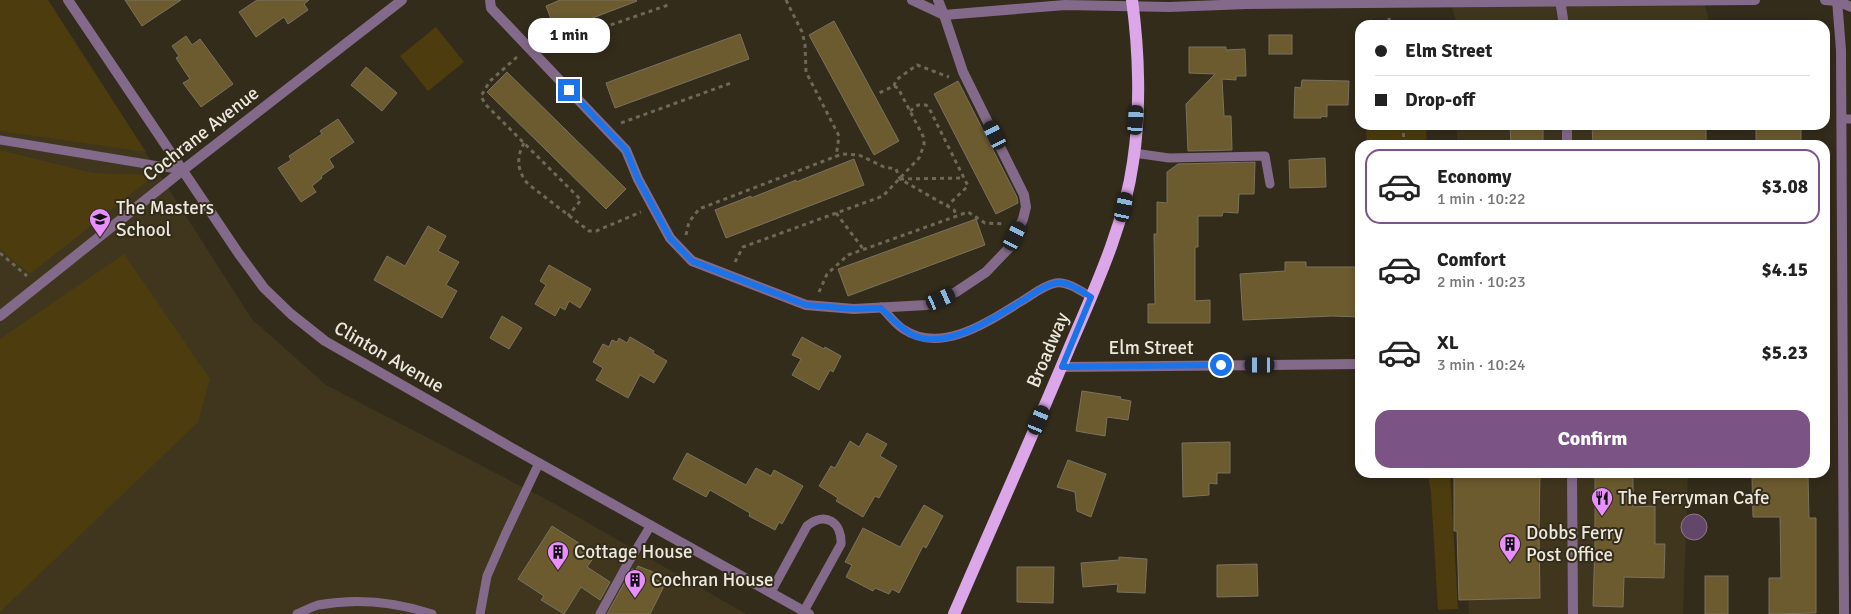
<!DOCTYPE html>
<meta charset="utf-8">
<style>
:root{--surface:#fff;--page:#f2f2f2;--text:#222;--muted:#767676;--line:#e0e0e0;--accent:#7c5385}
body{margin:0;font-family:Signika,sans-serif;background:var(--page);color:var(--text);height:100vh;display:flex;flex-direction:column;font-size:19px;white-space:nowrap}
*{box-sizing:border-box;margin:0}
p{font-size:16px;color:var(--muted)}
.icon{flex:none;width:28px;height:28px;fill:none;stroke:currentColor;stroke-width:2;stroke-linecap:round;stroke-linejoin:round}
.map{position:relative;flex:1;overflow:hidden}
.drawer{position:absolute;left:1355px;top:140px;width:475px;height:338px;display:flex;flex-direction:column;background:var(--surface);border-radius:15px;box-shadow:0 2px 8px #0003}
.drawer>*{flex:none}
.top-card{position:absolute;left:1355px;top:20px;width:475px;height:110px;border-radius:15px;box-shadow:0 2px 8px #0003;display:grid;align-content:center;height:110px;padding:0 20px;background:var(--surface)}
.end{position:absolute;width:22px;height:22px;margin:-11px;border:6px solid #1a73e8;background:#fff;box-shadow:0 0 0 2px #fff}
.from{border-radius:50%}
.bubble{position:absolute;height:35px;border-radius:15px;background:var(--surface);box-shadow:0 2px 8px #0003;font-size:16px;font-weight:700;line-height:35px;text-align:center}
.car{position:absolute;width:15px;height:30px;margin:-15px -8px;border-radius:6px;box-shadow:0 0 4px 1px #0007;background:linear-gradient(#222 24%,#8ab4d8 0 40%,#222 0 76%,#8ab4d8 0 86%,#222 0)}
.top-card b{display:flex;align-items:center;gap:18px;height:48px;font-size:19px}
.top-card b+b{border-top:1px solid var(--line)}
.top-card i{width:12px;height:12px;background:var(--text)}
ul{padding:9px 0 0;list-style:none}
li{display:flex;align-items:center;gap:15px;height:75px;margin:0 10px 8px;padding:0 10px;border:2px solid transparent;border-radius:15px}
li div{flex:1}
li b{display:block;font-size:19px}
li em{font-style:normal;font-weight:700}
li.active{border-color:var(--accent)}
li>.icon{width:45px;height:45px;stroke-width:1.5}
.action{display:flex;gap:10px;margin-top:auto;padding:10px 20px}
.action a{flex:1;height:58px;border-radius:15px;background:var(--accent);color:#fff;font-size:20px;font-weight:700;line-height:58px;text-align:center}
.map>svg:first-child{display:block}
.built{fill:#3f361d}
.green{fill:#4c3c0e}
.water{fill:#63476a;stroke:#8c778c}
.building{fill:#6c5b2f;stroke:#7a725e}
.lines{fill:none;stroke-linecap:round;stroke-linejoin:round}
.path{stroke:#6f6859;stroke-width:3;stroke-dasharray:4 4;stroke-linecap:butt}
.service{stroke:#846a8a;stroke-width:9}
.minor{stroke:#846a8a;stroke-width:10}
.primary{stroke:#dca7e8;stroke-width:12}
.route{stroke:#1a73e8;stroke-width:6}
.labels{text-anchor:middle;dominant-baseline:central;stroke-width:4;stroke-linejoin:round;paint-order:stroke}
.street-label{font-size:19px;fill:#ede8dd;stroke:#332c1b}
.poi-label{font-size:19px;fill:#ede8dd;stroke:#332c1b;text-anchor:start}
</style>
<div class="map">
<svg width="1851" height="614" viewBox="0 0 1851 614">
<rect width="100%" height="100%" fill="#332c1b"/>
<g class="built">
<path d="M 0,0 L 36,0 L 149,158 L 251,318 L 326,385 L 557,505 L 746,614 L 0,614 Z"/>
<path d="M 1450,0 L 1703,0 L 1708,17 L 1707,25 L 1457,25 Z"/>
<path d="M 1457,125 L 1703,125 L 1702,145 L 1457,145 Z"/>
<path d="M 1463,473 L 1688,473 L 1683,614 L 1469,614 Z"/>
</g>
<g class="green">
<path d="M 0,0 L 48,0 L 146,152 L 0,131 Z"/>
<path d="M 436,27 L 464,62 L 428,91 L 400,56 Z"/>
<path d="M 1366,125 L 1426,125 L 1427,145 L 1367,145 Z"/>
<path d="M 0,150 L 93,173 L 155,175 L 30,274 L 0,249 Z"/>
<path d="M 124,254 L 210,379 L 198,422 L 0,612 L 0,339 Z"/>
<path d="M 1428,473 L 1450,473 L 1458,609 L 1438,610 L 1431,493 Z"/>
</g>
<circle class="water" cx="1694" cy="527" r="13"/>
<g class="building">
<path d="M 125,0 L 181,0 L 142,26 Z"/>
<path d="M 257,0 L 309,0 L 304,4 L 308,10 L 288,24 L 284,17 L 256,37 L 239,12 Z"/>
<path d="M 560,0 L 636,0 L 637,1 L 556,32 L 546,6 Z"/>
<path d="M 834,21 L 899,141 L 874,155 L 809,35 Z"/>
<path d="M 740,34 L 749,59 L 615,108 L 606,83 Z"/>
<rect x="1269" y="35" width="23" height="19"/>
<path d="M 186,36 L 192,45 L 200,39 L 233,84 L 201,107 L 183,83 L 190,79 L 176,58 L 179,56 L 172,46 Z"/>
<path d="M 1189,47 L 1226,47 L 1226,50 L 1245,49 L 1246,76 L 1236,76 L 1236,80 L 1222,79 L 1224,116 L 1231,116 L 1232,150 L 1188,151 L 1186,104 L 1215,74 L 1189,73 Z"/>
<path d="M 366,67 L 397,93 L 382,111 L 351,85 Z"/>
<path d="M 507,72 L 626,189 L 606,209 L 487,92 Z"/>
<path d="M 1302,80 L 1349,81 L 1348,105 L 1327,105 L 1327,117 L 1321,116 L 1321,118 L 1294,118 L 1295,87 L 1301,88 Z"/>
<path d="M 958,81 L 1017,197 L 1018,203 L 996,214 L 934,94 Z"/>
<path d="M 338,119 L 354,142 L 329,159 L 334,167 L 321,176 L 322,178 L 312,186 L 316,192 L 301,202 L 278,168 L 291,160 L 289,156 L 322,134 L 320,131 Z"/>
<path d="M 1510,125 L 1543,125 L 1543,145 L 1511,145 Z"/>
<path d="M 1592,125 L 1706,125 L 1706,145 L 1593,145 Z"/>
<rect x="1756" y="125" width="45" height="20"/>
<path d="M 1325,158 L 1326,187 L 1290,188 L 1289,160 Z"/>
<path d="M 854,159 L 864,185 L 726,238 L 715,210 L 751,196 L 751,198 L 796,180 L 796,182 Z"/>
<path d="M 1255,162 L 1254,194 L 1239,194 L 1238,213 L 1223,212 L 1222,216 L 1198,216 L 1198,247 L 1195,247 L 1195,301 L 1210,300 L 1210,323 L 1148,323 L 1148,304 L 1155,304 L 1154,234 L 1157,234 L 1157,202 L 1167,203 L 1167,172 L 1178,164 Z"/>
<path d="M 976,219 L 985,245 L 848,296 L 838,269 Z"/>
<path d="M 428,226 L 446,236 L 438,251 L 459,262 L 446,285 L 457,291 L 442,318 L 374,280 L 387,256 L 405,266 Z"/>
<path d="M 1285,262 L 1306,262 L 1306,267 L 1360,267 L 1360,317 L 1332,316 L 1243,320 L 1240,274 L 1285,271 Z"/>
<path d="M 549,265 L 591,289 L 580,308 L 569,301 L 565,310 L 560,307 L 555,316 L 535,304 L 546,285 L 540,281 Z"/>
<path d="M 502,316 L 522,328 L 509,349 L 490,338 Z"/>
<path d="M 630,337 L 654,351 L 653,353 L 667,361 L 654,383 L 640,375 L 628,398 L 596,380 L 603,368 L 593,362 L 603,344 L 609,347 L 612,340 L 617,342 L 619,338 L 627,343 Z"/>
<path d="M 802,337 L 824,349 L 825,347 L 841,356 L 833,372 L 830,370 L 819,390 L 792,375 L 801,359 L 792,355 Z"/>
<path d="M 1082,391 L 1121,397 L 1120,399 L 1131,401 L 1128,420 L 1107,417 L 1105,436 L 1076,431 Z"/>
<path d="M 867,433 L 887,444 L 880,456 L 897,466 L 879,498 L 875,496 L 863,517 L 836,501 L 838,498 L 819,486 L 831,466 L 835,468 L 850,441 L 859,447 Z"/>
<path d="M 1230,442 L 1230,473 L 1217,473 L 1217,484 L 1209,483 L 1209,495 L 1183,497 L 1182,443 Z"/>
<path d="M 687,453 L 746,485 L 756,468 L 771,476 L 774,470 L 803,486 L 782,524 L 779,522 L 775,530 L 749,516 L 750,513 L 710,490 L 706,497 L 673,479 Z"/>
<path d="M 1068,460 L 1106,474 L 1091,517 L 1077,511 L 1075,492 L 1057,487 Z"/>
<path d="M 1454,472 L 1540,472 L 1539,532 L 1540,598 L 1459,600 L 1457,531 L 1454,531 Z"/>
<path d="M 1595,472 L 1633,472 L 1633,507 L 1655,506 L 1655,544 L 1665,544 L 1664,578 L 1624,577 L 1623,607 L 1593,606 L 1595,542 Z"/>
<path d="M 1808,476 L 1809,518 L 1816,518 L 1816,613 L 1769,614 L 1769,578 L 1781,578 L 1780,517 L 1753,517 L 1752,478 Z"/>
<path d="M 924,505 L 943,516 L 926,548 L 923,546 L 899,593 L 892,589 L 889,594 L 875,588 L 873,591 L 846,577 L 852,565 L 845,562 L 863,528 L 900,547 Z"/>
<path d="M 552,526 L 596,554 L 587,567 L 610,582 L 600,600 L 581,587 L 564,614 L 541,600 L 544,596 L 518,579 Z"/>
<path d="M 1119,557 L 1147,559 L 1145,593 L 1117,592 L 1118,584 L 1083,587 L 1081,563 L 1119,560 Z"/>
<path d="M 1257,564 L 1258,596 L 1217,597 L 1217,565 Z"/>
<path d="M 638,566 L 653,572 L 651,577 L 665,584 L 650,614 L 607,614 L 632,569 L 636,570 Z"/>
<path d="M 1017,567 L 1054,567 L 1053,603 L 1017,602 Z"/>
<rect x="1705" y="576" width="23" height="38"/>
</g>
<g class="lines">
<g class="path">
<path d="M 786,0 L 802,32 L 805,44 L 806,72 L 839,136 L 836,157"/>
<path d="M 1389,18 L 1390,25"/>
<path d="M 541,41 L 576,37 L 671,4"/>
<path d="M 517,57 L 490,81 L 481,96 L 485,104 L 581,200 L 568,216"/>
<path d="M 894,86 L 896,80 L 917,65 L 949,77"/>
<path d="M 910,111 L 918,105 L 926,105 L 929,108 L 968,186 L 947,206"/>
<path d="M 621,123 L 731,83"/>
<path d="M 1403,125 L 1404,145"/>
<path d="M 524,143 C 516,158 517,171 528,184 L 589,231 L 596,231 L 641,212"/>
<path d="M 900,179 L 964,178"/>
<path d="M 836,213 L 864,250"/>
<path d="M 686,235 L 689,222 L 699,209 L 842,154 L 859,155 L 884,167 L 896,169 L 900,179 L 954,210 L 957,216"/>
<path d="M 0,253 L 27,276"/>
<path d="M 735,262 L 743,247 L 883,196 L 919,158 L 924,145 L 924,138 L 898,88 L 894,86 L 879,93"/>
<path d="M 819,292 L 827,274 L 848,255 L 968,212 L 985,223 L 1005,224"/>
</g>
<g class="service">
<path d="M 1842,119 L 1851,119"/>
<path d="M 0,140 L 183,170"/>
<path d="M 1134,153 L 1169,158 L 1265,156 L 1270,184"/>
<path d="M 881,307 C 888,314 895,324 903,329 C 942,355 989,321 1022,301 C 1032,295 1044,285 1056,283 C 1067,281 1081,291 1091,297"/>
<path d="M 771,592 L 807,526 C 825,511 842,522 841,544 L 804,611"/>
<path d="M 297,614 C 304,611 311,607 318,605 C 356,598 396,602 432,614"/>
<path d="M 480,614 L 487,576 L 505,535 L 539,463"/>
<path d="M 600,614 L 628,563 L 651,525"/>
</g>
<g class="minor">
<path d="M 68,0 L 239,254 L 264,288 L 291,314 L 325,341 L 512,448 L 809,614"/>
<path d="M 490,0 L 491,8 L 626,150 L 638,179 L 670,238 L 692,261 L 806,305 L 854,309 L 927,305 L 956,292 L 986,272 L 1009,248 L 1023,219 L 1026,207 L 1024,195 L 963,72 L 944,15 L 938,0"/>
<path d="M 912,0 L 944,15 L 1065,5 L 1169,7 L 1247,4 L 1755,0"/>
<path d="M 1560,0 L 1564,25"/>
<path d="M 1825,0 L 1837,1 L 1851,7"/>
<path d="M 1837,0 L 1841,50 L 1844,614"/>
<path d="M 1567,125 L 1567,145"/>
<path d="M 0,316 L 183,170 L 402,0"/>
<path d="M 1062,367 L 1360,364"/>
<path d="M 1572,472 L 1573,614"/>
</g>
<path class="primary" d="M 954,614 C 992,526 1031,439 1068,351 C 1094,290 1124,227 1133,162 C 1141,111 1139,51 1132,0"/>
</g>
<g class="lines">
<path class="route" d="M 569,90 L 626,150 L 638,179 L 670,238 L 692,261 L 806,305 L 854,309 L 881,308 C 891,318 900,328 913,335 C 946,351 994,318 1022,301 C 1032,295 1044,285 1056,283 C 1068,281 1081,291 1091,297 L 1062,367 L 1221,365"/>
</g>
<defs>
<g id="school-pin" transform="scale(1.125)"><path d="M0 17L-7.5 6A9.5 9.5 0 1 1 7.5 6Z" fill="#e98efe" stroke="#332c1b"/><path d="M0-5L7-2L0 1L-7-2ZM-4 1L0 2.5L4 1V4Q0 6-4 4Z" fill="#111"/></g>
<g id="restaurant-pin" transform="scale(1.125)"><path d="M0 17L-7.5 6A9.5 9.5 0 1 1 7.5 6Z" fill="#e98efe" stroke="#332c1b"/><path d="M-5-6h1v4h1v-4h1v4h1v-4h1v5L-1.5 .5V6h-2V.5L-5-1ZM5-6V6H3V1.5H1.5Q1.5-4 5-6Z" fill="#111"/></g>
<g id="building-pin" transform="scale(1.125)"><path d="M0 17L-7.5 6A9.5 9.5 0 1 1 7.5 6Z" fill="#e98efe" stroke="#332c1b"/><path d="M-4-6H4V6H1V3H-1V6H-4ZM-2.5-4.3h1.7v1.8h-1.7ZM.8-4.3h1.7v1.8H.8ZM-2.5-1h1.7V.8h-1.7ZM.8-1h1.7V.8H.8Z" fill="#111"/></g>
</defs>
<g fill-rule="evenodd">
<use href="#school-pin" x="100" y="219"/>
<use href="#restaurant-pin" x="1602" y="498"/>
<use href="#building-pin" x="1510" y="544"/>
<use href="#building-pin" x="558" y="552"/>
<use href="#building-pin" x="635" y="580"/>
</g>
<g class="labels">
<g class="street-label">
<text transform="translate(201 134) rotate(-38)">Cochrane Avenue</text>
<text x="1151" y="348">Elm Street</text>
<text transform="translate(1048 350) rotate(-67)">Broadway</text>
<text transform="translate(389 357) rotate(30)">Clinton Avenue</text>
</g>
<g class="poi-label">
<text x="116" y="208">The Masters<tspan x="116" dy="22">School</tspan></text>
<text x="1618" y="498">The Ferryman Cafe</text>
<text x="1526" y="533">Dobbs Ferry<tspan x="1526" dy="22">Post Office</tspan></text>
<text x="574" y="552">Cottage House</text>
<text x="651" y="580">Cochran House</text>
</g>
</g>
</svg>
<i class="end from" style="left:1221px;top:365px"></i>
<i class="end" style="left:569px;top:90px"></i>
<div class="bubble" style="left:528px;top:18px;width:82px">1 min</div>
<i class="car" style="left:1136px;top:120px;rotate:4deg"></i>
<i class="car" style="left:995px;top:135px;rotate:333deg"></i>
<i class="car" style="left:1124px;top:207px;rotate:12deg"></i>
<i class="car" style="left:1015px;top:236px;rotate:26deg"></i>
<i class="car" style="left:941px;top:299px;rotate:66deg"></i>
<i class="car" style="left:1260px;top:365px;rotate:270deg"></i>
<i class="car" style="left:1039px;top:420px;rotate:23deg"></i>
<div class="top-card">
<b><i class="from"></i>Elm Street</b>
<b><i></i>Drop-off</b>
</div>
<section class="drawer">
<ul>
<li class="active"><svg class="icon" aria-label="car" viewBox="0 0 24 24"><path d="M5 17H2v-5l4-1 3-4h7l3 4 3 1v5h-3M9 17h6M6 11h13"/><circle cx="7" cy="17" r="2"/><circle cx="17" cy="17" r="2"/></svg><div><b>Economy</b><p>1 min · 10:22</p></div><em>$3.08</em></li>
<li><svg class="icon" aria-label="car" viewBox="0 0 24 24"><path d="M5 17H2v-5l4-1 3-4h7l3 4 3 1v5h-3M9 17h6M6 11h13"/><circle cx="7" cy="17" r="2"/><circle cx="17" cy="17" r="2"/></svg><div><b>Comfort</b><p>2 min · 10:23</p></div><em>$4.15</em></li>
<li><svg class="icon" aria-label="car" viewBox="0 0 24 24"><path d="M5 17H2v-5l4-1 3-4h7l3 4 3 1v5h-3M9 17h6M6 11h13"/><circle cx="7" cy="17" r="2"/><circle cx="17" cy="17" r="2"/></svg><div><b>XL</b><p>3 min · 10:24</p></div><em>$5.23</em></li>
</ul>
<div class="action"><a>Confirm</a></div>
</section>
</div>
